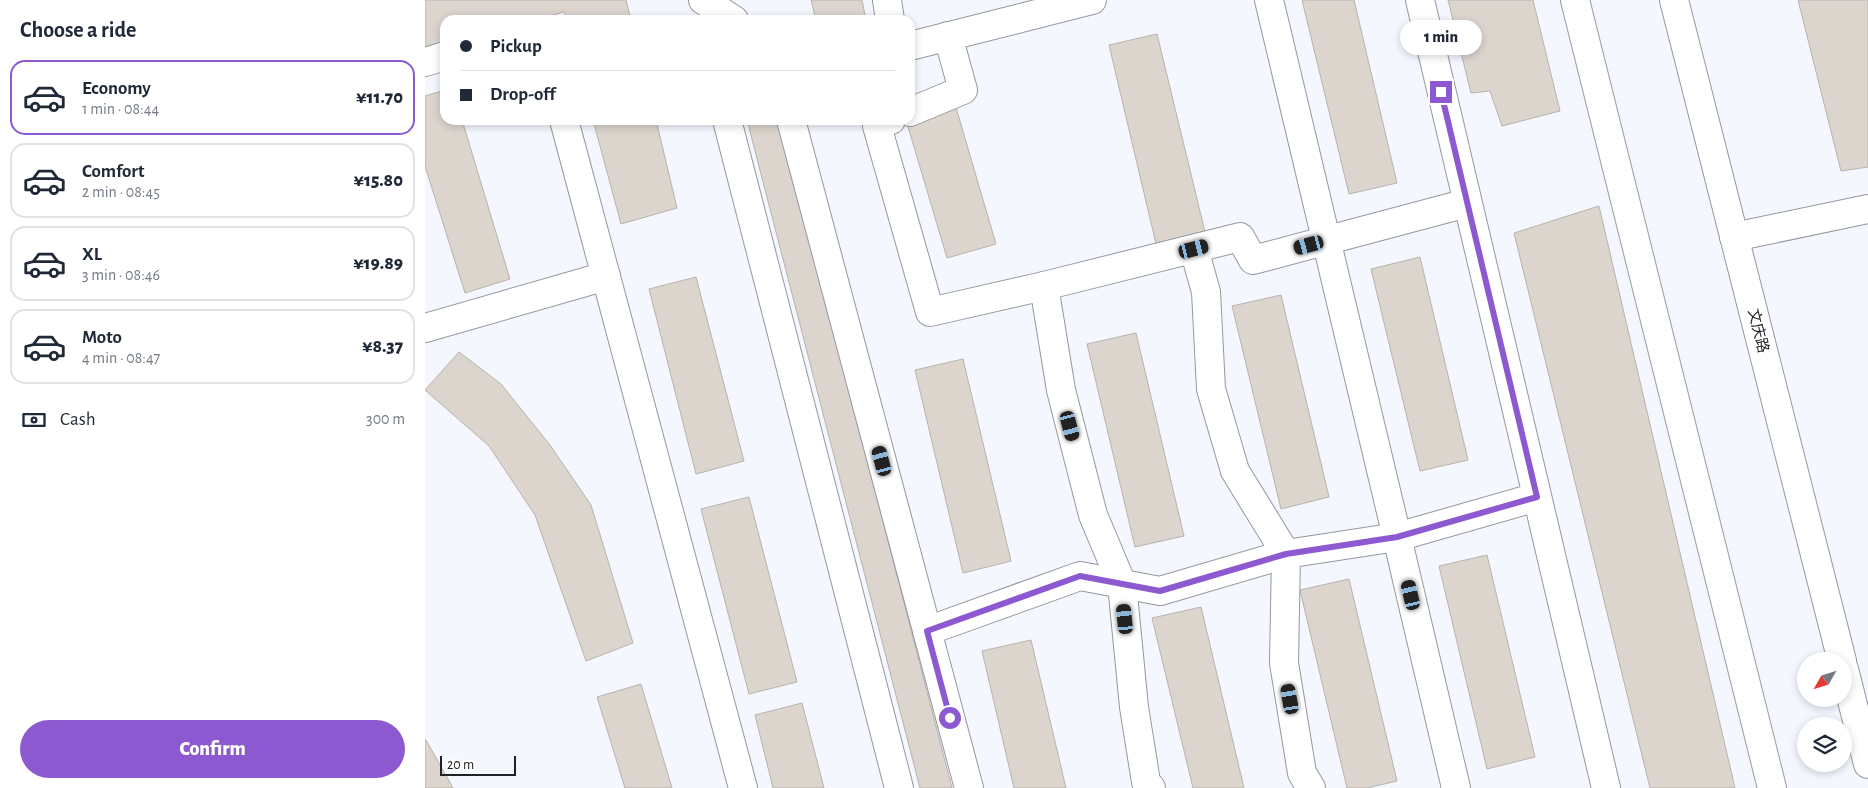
<!DOCTYPE html>
<meta charset="utf-8">
<style>
:root{--surface:#fff;--page:#f2f2f3;--text:#1f2937;--muted:#747a83;--line:#e0e1e3;--accent:#8d59d1}
body{margin:0;font-family:"Alegreya Sans","Noto Sans SC",sans-serif;background:var(--page);color:var(--text);height:100vh;display:flex;flex-direction:column;font-size:19px;white-space:nowrap}
*{box-sizing:border-box;margin:0}
p{font-size:16px;color:var(--muted)}
.icon{flex:none;width:28px;height:28px;fill:none;stroke:currentColor;stroke-width:2;stroke-linecap:round;stroke-linejoin:round}
.map{position:relative;flex:1;overflow:hidden}
.side{display:flex;flex-direction:column;background:var(--surface);width:425px}
.side>*{flex:none}
.hud{position:absolute;left:15px;top:15px;width:475px;height:110px;border-radius:15px;box-shadow:0 2px 8px #0003;display:grid;align-content:center;height:110px;padding:0 20px;background:var(--surface)}
.needle{width:32px;rotate:231deg}
.fabs{position:absolute;left:1372px;top:652px;display:grid;gap:10px}
.fabs a{display:grid;place-items:center;width:55px;height:55px;border-radius:50%;background:var(--surface);box-shadow:0 2px 8px #0003;font-size:25px}
.scale{position:absolute;left:15px;bottom:12px;width:76px;box-sizing:border-box;padding-left:5px;border:2px solid #212225;border-top:0;font-size:14px;line-height:18px;white-space:nowrap;color:#212225;-webkit-text-stroke:4px #fff;paint-order:stroke}
.end{position:absolute;width:22px;height:22px;margin:-11px;border:6px solid #8d59d1;background:#fff;box-shadow:0 0 0 2px #fff}
.from{border-radius:50%}
.bubble{position:absolute;height:35px;border-radius:18px;background:var(--surface);box-shadow:0 2px 8px #0003;font-size:16px;font-weight:800;line-height:35px;text-align:center}
.car{position:absolute;width:15px;height:30px;margin:-15px -8px;border-radius:6px;box-shadow:0 0 4px 1px #0007;background:linear-gradient(#222 24%,#8ab4d8 0 40%,#222 0 76%,#8ab4d8 0 86%,#222 0)}
.hud b{display:flex;align-items:center;gap:18px;height:48px;font-size:19px}
.hud b+b{border-top:1px solid var(--line)}
.hud i{width:12px;height:12px;background:var(--text)}
ul{padding:0;list-style:none}
li{display:flex;align-items:center;gap:15px;height:75px;margin:0 10px 8px;padding:0 10px;border:2px solid var(--line);border-radius:15px}
li div{flex:1}
li b{display:block;font-size:19px}
li em{font-style:normal;font-weight:800}
li.active{border-color:var(--accent)}
li>.icon{width:45px;height:45px;stroke-width:1.5}
h2{padding:0 20px;font-size:22px;line-height:60px}
.pay{display:flex;align-items:center;gap:12px;height:55px;padding:0 20px;font-size:19px}
.pay p{margin-inline-start:auto}
.button{display:flex;gap:10px;margin-top:auto;padding:10px 20px}
.button a{flex:1;height:58px;border-radius:30px;background:var(--accent);color:#fff;font-size:20px;font-weight:800;line-height:58px;text-align:center}
main{display:flex;flex:1;min-height:0}
.map>svg:first-child{display:block}
.building{fill:#dcd5ce;stroke:#b9b2ac}
.lines{fill:none;stroke-linecap:round;stroke-linejoin:round}
.street-casing{stroke:#95979f;stroke-width:30}
.secondary-casing{stroke:#95979f;stroke-width:30}
.street{stroke:#fff;stroke-width:28}
.secondary{stroke:#fff;stroke-width:28}
.route{stroke:#8d59d1;stroke-width:6}
.labels{text-anchor:middle;dominant-baseline:central;stroke-width:4;stroke-linejoin:round;paint-order:stroke}
.street-label{font-size:15px;fill:#212225;stroke:#fff}
</style>
<main>
<section class="side">
<h2>Choose a ride</h2>
<ul>
<li class="active"><svg class="icon" aria-label="car" viewBox="0 0 24 24"><path d="M5 17H2v-5l4-1 3-4h7l3 4 3 1v5h-3M9 17h6M6 11h13"/><circle cx="7" cy="17" r="2"/><circle cx="17" cy="17" r="2"/></svg><div><b>Economy</b><p>1 min · 08:44</p></div><em>¥11.70</em></li>
<li><svg class="icon" aria-label="car" viewBox="0 0 24 24"><path d="M5 17H2v-5l4-1 3-4h7l3 4 3 1v5h-3M9 17h6M6 11h13"/><circle cx="7" cy="17" r="2"/><circle cx="17" cy="17" r="2"/></svg><div><b>Comfort</b><p>2 min · 08:45</p></div><em>¥15.80</em></li>
<li><svg class="icon" aria-label="car" viewBox="0 0 24 24"><path d="M5 17H2v-5l4-1 3-4h7l3 4 3 1v5h-3M9 17h6M6 11h13"/><circle cx="7" cy="17" r="2"/><circle cx="17" cy="17" r="2"/></svg><div><b>XL</b><p>3 min · 08:46</p></div><em>¥19.89</em></li>
<li><svg class="icon" aria-label="car" viewBox="0 0 24 24"><path d="M5 17H2v-5l4-1 3-4h7l3 4 3 1v5h-3M9 17h6M6 11h13"/><circle cx="7" cy="17" r="2"/><circle cx="17" cy="17" r="2"/></svg><div><b>Moto</b><p>4 min · 08:47</p></div><em>¥8.37</em></li>
</ul>
<div class="pay"><svg class="icon" aria-label="cash" viewBox="0 0 24 24"><path d="M3 7h18v10H3z"/><circle cx="12" cy="12" r="2"/></svg>Cash<p>300 m</p></div>
<div class="button"><a>Confirm</a></div>
</section>
<div class="map">
<svg width="1443" height="788" viewBox="0 0 1443 788">
<rect width="100%" height="100%" fill="#f5f7fe"/>
<g class="building">
<path d="M 0,0 L 201,0 L 206,20 L 142,20 L 139,12 L 110,20 L 20,20 L 20,45 L 0,50 Z"/>
<path d="M 386,0 L 437,0 L 441,20 L 391,20 Z"/>
<path d="M 877,0 L 929,0 L 972,183 L 924,194 Z"/>
<path d="M 1023,0 L 1108,0 L 1135,111 L 1077,126 L 1065,91 L 1046,93 Z"/>
<path d="M 1373,0 L 1443,0 L 1443,167 L 1416,171 Z"/>
<path d="M 732,34 L 781,236 L 732,248 L 684,45 Z"/>
<path d="M 20,90 L 20,120 L 37,120 L 85,279 L 40,293 L 0,166 L 0,96 Z"/>
<path d="M 530,104 L 571,244 L 522,258 L 481,120 Z"/>
<path d="M 168,120 L 231,120 L 252,208 L 196,224 Z"/>
<path d="M 322,120 L 354,120 L 527,788 L 495,788 Z"/>
<path d="M 1174,206 L 1310,788 L 1225,788 L 1089,233 Z"/>
<path d="M 995,257 L 1043,460 L 995,471 L 946,269 Z"/>
<path d="M 271,277 L 319,461 L 271,474 L 224,289 Z"/>
<path d="M 856,295 L 904,497 L 856,509 L 807,306 Z"/>
<path d="M 711,333 L 759,536 L 710,547 L 662,344 Z"/>
<path d="M 34,352 L 76,384 L 125,445 L 166,505 L 208,643 L 161,661 L 110,515 L 64,446 L 0,390 Z"/>
<path d="M 538,359 L 586,561 L 538,573 L 490,370 Z"/>
<path d="M 324,497 L 372,682 L 324,694 L 276,509 Z"/>
<path d="M 1062,555 L 1110,757 L 1062,769 L 1014,566 Z"/>
<path d="M 924,579 L 972,781 L 942,788 L 922,788 L 875,590 Z"/>
<path d="M 776,607 L 819,788 L 768,788 L 727,618 Z"/>
<path d="M 606,640 L 641,788 L 589,788 L 557,651 Z"/>
<path d="M 216,684 L 247,788 L 200,788 L 172,697 Z"/>
<path d="M 377,703 L 399,788 L 348,788 L 330,715 Z"/>
<path d="M 0,739 L 1,740 L 28,788 L 0,788 Z"/>
</g>
<g class="lines">
<g class="street-casing">
<g id="street">
<path d="M 278,0 L 309,20"/>
<path d="M 462,0 L 465,20"/>
<path d="M 844,0 L 972,537 L 1112,497"/>
<path d="M 995,0 L 1181,788"/>
<path d="M 1150,0 L 1347,788"/>
<path d="M 485,46 L 667,0"/>
<path d="M 0,62 L 20,56"/>
<path d="M 485,112 L 538,90 L 523,36"/>
<path d="M 139,120 L 318,788"/>
<path d="M 302,120 L 474,788"/>
<path d="M 366,120 L 544,788"/>
<path d="M 466,120 L 452,126 L 505,312 L 619,286 L 815,237 L 828,260 L 1042,203"/>
<path d="M 1309,237 L 1443,209"/>
<path d="M 769,249 L 781,292 L 786,389 L 810,471 L 861,554 L 859,663 L 877,773 L 886,788"/>
<path d="M 619,286 L 636,390 L 668,515 L 697,584 L 709,707 L 721,782 L 726,788"/>
<path d="M 0,328 L 181,276"/>
<path d="M 502,631 L 655,576 L 735,591 L 861,554 L 972,537 L 1031,788"/>
</g>
</g>
<g class="secondary-casing">
<g id="secondary">
<path d="M 1249,0 L 1417,661"/>
<path d="M 1419,669 L 1443,764"/>
</g>
</g>
<use href="#street" class="street"/>
<use href="#secondary" class="secondary"/>
</g>
<g class="lines">
<path class="route" d="M 525,718 L 502,631 L 655,576 L 735,591 L 861,554 L 972,537 L 1112,497 L 1016,92"/>
</g>
<g class="labels">
<g class="street-label">
<text transform="translate(1333 331) rotate(76)">文庆路</text>
</g>
</g>
</svg>
<div class="fabs">
<a><svg class="needle" viewBox="-14 -14 28 28"><path d="M0-13l5 13h-10z" fill="#e53935"/><path d="M0 13l5-13h-10z" fill="#747a83"/></svg></a>
<a><svg class="icon" aria-label="layers" viewBox="0 0 24 24"><path d="M12 4l9 5-9 5-9-5zM3 14l9 5 9-5"/></svg></a>
</div>
<div class="scale">20 m</div>
<i class="end from" style="left:525px;top:718px"></i>
<i class="end" style="left:1016px;top:92px"></i>
<div class="bubble" style="left:975px;top:20px;width:82px">1 min</div>
<i class="car" style="left:884px;top:245px;rotate:255deg"></i>
<i class="car" style="left:769px;top:249px;rotate:76deg"></i>
<i class="car" style="left:645px;top:426px;rotate:165deg"></i>
<i class="car" style="left:457px;top:461px;rotate:345deg"></i>
<i class="car" style="left:986px;top:595px;rotate:347deg"></i>
<i class="car" style="left:700px;top:619px;rotate:354deg"></i>
<i class="car" style="left:865px;top:699px;rotate:350deg"></i>
<div class="hud">
<b><i class="from"></i>Pickup</b>
<b><i></i>Drop-off</b>
</div>
</div>
</main>
